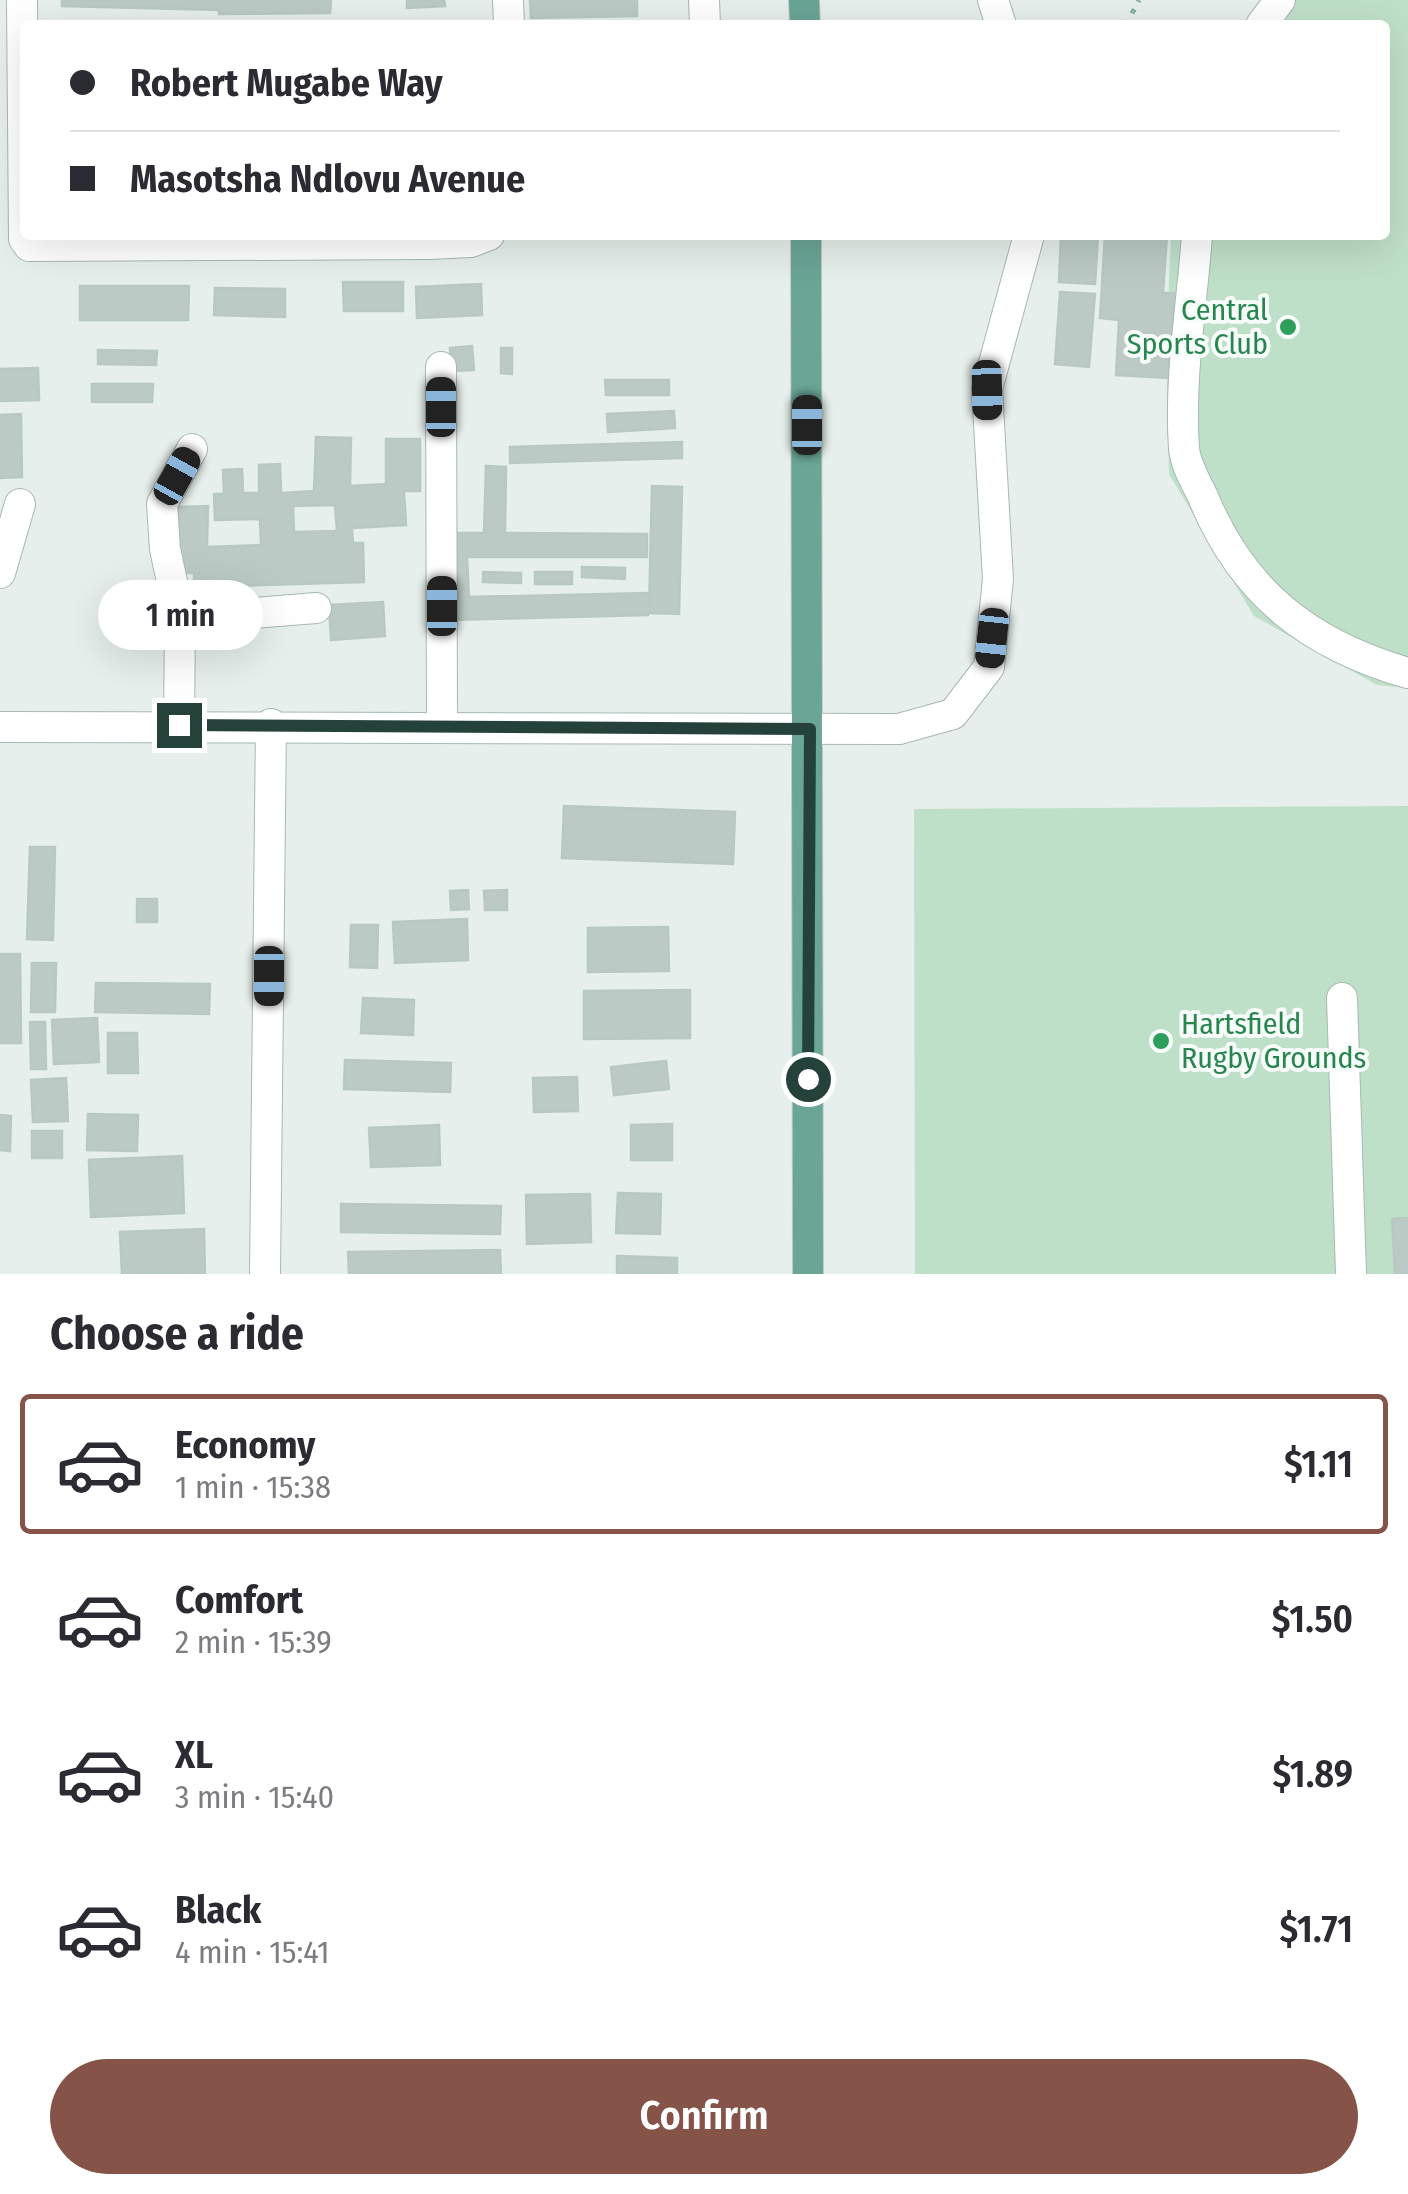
<!DOCTYPE html>
<meta charset="utf-8">
<style>
:root{--surface:#fff;--page:#f2f2f3;--text:#2b2b33;--muted:#7c7c81;--line:#e1e1e2;--accent:#855347}
body{margin:0;font-family:"Fira Sans Condensed",sans-serif;background:var(--page);color:var(--text);height:100vh;display:flex;flex-direction:column;font-size:38px;white-space:nowrap}
*{box-sizing:border-box;margin:0}
p{font-size:32px;color:var(--muted)}
.icon{flex:none;width:55px;height:55px;fill:none;stroke:currentColor;stroke-width:2;stroke-linecap:round;stroke-linejoin:round}
.map{position:relative;height:1274px;overflow:hidden}
.drawer{display:flex;flex-direction:column;background:var(--surface);flex:1}
.drawer>*{flex:none}
.guide{position:absolute;left:20px;top:20px;width:1370px;height:220px;border-radius:10px;box-shadow:0 10px 40px #0002;display:grid;align-content:center;height:220px;padding:0 50px;background:var(--surface)}
.end{position:absolute;width:45px;height:45px;margin:-22px;border:12px solid #24423a;background:#fff;box-shadow:0 0 0 5px #fff}
.from{border-radius:50%}
.bubble{position:absolute;height:70px;border-radius:35px;background:var(--surface);box-shadow:0 10px 40px #0002;font-size:32px;font-weight:600;line-height:70px;text-align:center}
.car{position:absolute;width:30px;height:60px;margin:-30px -15px;border-radius:12px;box-shadow:0 0 8px 2px #0007;background:linear-gradient(#222 24%,#8ab4d8 0 40%,#222 0 76%,#8ab4d8 0 86%,#222 0)}
.guide b{display:flex;align-items:center;gap:35px;height:95px;font-size:38px}
.guide b+b{border-top:2px solid var(--line)}
.guide i{width:25px;height:25px;background:var(--text)}
ul{padding:0;list-style:none}
li{display:flex;align-items:center;gap:30px;height:140px;margin:0 20px 15px;padding:0 30px;border:5px solid transparent;border-radius:10px}
li div{flex:1}
li b{display:block;font-size:38px}
li em{font-style:normal;font-weight:600}
li.on{border-color:var(--accent)}
li>.icon{width:90px;height:90px;stroke-width:1.5}
h2{padding:0 50px;font-size:45px;line-height:120px}
.primary-button{display:flex;gap:20px;margin-top:auto;padding:20px 50px}
.primary-button a{flex:1;height:115px;border-radius:60px;background:var(--accent);color:#fff;font-size:40px;font-weight:600;line-height:115px;text-align:center}
.map>svg:first-child{display:block}
.green{fill:#bfe0c8}
.building{fill:#bbcac4;stroke:#b8c9c2;stroke-width:2.5;fill-rule:evenodd}
.lines{fill:none;stroke-linecap:round;stroke-linejoin:round}
.minor-casing{stroke:#a8b8b2;stroke-width:32}
.major-casing{stroke:#c2cac8;stroke-width:32}
.path{stroke:#86b3a5;stroke-width:5;stroke-dasharray:5 8;stroke-linecap:butt}
.minor{stroke:#fff;stroke-width:30}
.major{stroke:#6aa596;stroke-width:30}
.route{stroke:#24423a;stroke-width:12}
.leisure-dot{fill:#2e9e5b;stroke:#f7fbf9;stroke-width:4}
.labels{text-anchor:middle;dominant-baseline:central;stroke-width:8;stroke-linejoin:round;paint-order:stroke}
.leisure-label{font-size:30px;fill:#27864d;stroke:#f7fbf9;text-anchor:end}
</style>
<div class="map">
<svg width="1408" height="1274" viewBox="0 0 1408 1274">
<rect width="100%" height="100%" fill="#e6efeb"/>
<g class="green">
<path d="M 1260,0 L 1408,0 L 1408,688 L 1377,685 L 1254,616 L 1169,474 L 1166,349 L 1171,235 L 1385,235 L 1385,25 L 1243,25 Z"/>
<path d="M 1408,806 L 1408,1274 L 915,1274 L 914,809 Z"/>
</g>
<g class="building">
<path d="M 62,0 L 331,0 L 330,13 L 219,14 L 219,10 L 62,6 Z"/>
<path d="M 407,0 L 444,0 L 445,6 L 407,8 Z"/>
<path d="M 530,0 L 637,0 L 637,16 L 531,18 Z"/>
<path d="M 1061,235 L 1098,235 L 1095,284 L 1059,282 Z"/>
<path d="M 1105,235 L 1167,235 L 1163,293 L 1174,293 L 1168,378 L 1116,375 L 1119,320 L 1100,318 Z"/>
<path d="M 343,282 L 403,282 L 403,311 L 344,311 Z"/>
<path d="M 481,284 L 482,315 L 417,318 L 416,287 Z"/>
<path d="M 80,286 L 189,286 L 188,320 L 80,320 Z"/>
<path d="M 215,288 L 285,289 L 285,317 L 214,315 Z"/>
<path d="M 1060,292 L 1095,294 L 1089,367 L 1055,364 Z"/>
<path d="M 472,346 L 474,370 L 452,371 L 450,348 Z"/>
<path d="M 501,348 L 512,348 L 512,374 L 501,373 Z"/>
<path d="M 98,350 L 157,351 L 156,365 L 98,364 Z"/>
<path d="M 38,368 L 39,400 L 0,401 L 0,369 Z"/>
<path d="M 605,380 L 669,380 L 669,395 L 606,395 Z"/>
<path d="M 92,384 L 153,384 L 152,402 L 92,402 Z"/>
<path d="M 674,411 L 675,428 L 608,432 L 607,414 Z"/>
<path d="M 21,414 L 22,477 L 0,478 L 0,415 Z"/>
<path d="M 316,437 L 351,438 L 350,486 L 386,484 L 386,439 L 420,439 L 420,491 L 404,491 L 406,525 L 352,528 L 353,543 L 363,543 L 364,582 L 194,587 L 194,573 L 179,573 L 179,507 L 208,506 L 207,547 L 261,545 L 260,519 L 215,520 L 214,494 L 224,494 L 223,470 L 242,469 L 243,493 L 259,493 L 259,465 L 280,464 L 281,493 L 314,491 ZM 335,505 L 337,531 L 294,532 L 293,506 Z"/>
<path d="M 682,442 L 682,458 L 510,463 L 510,447 Z"/>
<path d="M 486,466 L 506,467 L 505,533 L 647,534 L 647,557 L 467,557 L 469,597 L 648,593 L 648,615 L 450,620 L 451,533 L 484,533 Z"/>
<path d="M 652,486 L 682,487 L 679,614 L 649,613 Z"/>
<path d="M 582,567 L 625,568 L 625,579 L 582,577 Z"/>
<path d="M 483,572 L 521,573 L 521,583 L 483,582 Z"/>
<rect x="535" y="572" width="37" height="12"/>
<path d="M 383,602 L 385,636 L 331,640 L 329,605 Z"/>
<path d="M 564,806 L 735,812 L 733,864 L 562,858 Z"/>
<path d="M 30,847 L 55,847 L 53,940 L 27,939 Z"/>
<path d="M 468,890 L 469,909 L 451,910 L 450,891 Z"/>
<path d="M 507,890 L 507,910 L 485,910 L 484,891 Z"/>
<rect x="137" y="899" width="20" height="23"/>
<path d="M 467,919 L 468,960 L 395,963 L 393,922 Z"/>
<path d="M 351,925 L 378,925 L 377,968 L 350,967 Z"/>
<path d="M 668,927 L 669,971 L 588,972 L 588,928 Z"/>
<path d="M 0,954 L 20,954 L 21,1043 L 0,1043 Z"/>
<path d="M 32,963 L 56,963 L 55,1012 L 31,1012 Z"/>
<path d="M 96,983 L 210,984 L 209,1014 L 95,1012 Z"/>
<path d="M 690,990 L 690,1038 L 584,1039 L 584,991 Z"/>
<path d="M 363,998 L 414,1000 L 413,1035 L 361,1033 Z"/>
<path d="M 97,1018 L 99,1062 L 54,1064 L 52,1020 Z"/>
<path d="M 30,1022 L 45,1022 L 46,1069 L 31,1069 Z"/>
<path d="M 108,1033 L 137,1033 L 138,1073 L 108,1073 Z"/>
<path d="M 345,1060 L 451,1063 L 450,1092 L 344,1089 Z"/>
<path d="M 666,1061 L 669,1089 L 614,1095 L 611,1067 Z"/>
<path d="M 577,1077 L 578,1111 L 534,1112 L 533,1078 Z"/>
<path d="M 66,1078 L 68,1121 L 33,1122 L 31,1080 Z"/>
<path d="M 88,1114 L 138,1115 L 137,1151 L 87,1150 Z"/>
<path d="M 0,1115 L 11,1116 L 10,1151 L 0,1150 Z"/>
<path d="M 672,1124 L 672,1160 L 631,1160 L 631,1125 Z"/>
<path d="M 439,1125 L 440,1165 L 371,1167 L 369,1128 Z"/>
<rect x="32" y="1131" width="30" height="27"/>
<path d="M 182,1156 L 184,1213 L 91,1217 L 89,1160 Z"/>
<path d="M 618,1193 L 661,1194 L 660,1234 L 616,1233 Z"/>
<path d="M 590,1194 L 591,1242 L 527,1244 L 526,1195 Z"/>
<path d="M 341,1204 L 501,1206 L 500,1234 L 341,1232 Z"/>
<path d="M 1408,1218 L 1408,1274 L 1395,1274 L 1392,1219 Z"/>
<path d="M 204,1229 L 205,1274 L 122,1274 L 120,1232 Z"/>
<path d="M 500,1250 L 501,1274 L 349,1274 L 348,1252 Z"/>
<path d="M 617,1256 L 677,1258 L 677,1274 L 617,1274 Z"/>
</g>
<g class="lines">
<g class="minor-casing">
<g id="minor">
<path d="M 22,0 L 24,239 L 29,246 L 429,244 L 471,242 L 489,235"/>
<path d="M 508,0 L 509,25"/>
<path d="M 704,0 L 705,25"/>
<path d="M 993,0 L 1001,25"/>
<path d="M 1261,25 L 1280,0"/>
<path d="M 1197,235 C 1192,305 1179,378 1184,448 C 1185,464 1196,482 1203,497 C 1243,594 1310,645 1408,673"/>
<path d="M 441,367 L 442,726"/>
<path d="M 0,573 L 20,504"/>
<path d="M 180,619 L 316,608"/>
<path d="M 179,725 L 180,619 L 165,549 L 162,504 L 192,449"/>
<path d="M 0,727 L 899,729 L 953,714 L 989,667 L 998,579 L 987,389 L 1029,235"/>
<path d="M 1342,998 L 1351,1274"/>
<path d="M 265,1274 L 271,724"/>
</g>
</g>
<g class="major-casing">
<g id="major">
<path d="M 804,0 L 805,25"/>
<path d="M 806,235 L 808,1274"/>
</g>
</g>
<path class="path" d="M 1126,25 L 1139,0"/>
<use href="#minor" class="minor"/>
<use href="#major" class="major"/>
</g>
<g class="lines">
<path class="route" d="M 179,725 L 810,729 L 808,1079"/>
</g>
<g class="leisure-dot">
<circle cx="1288" cy="327" r="10"/>
<circle cx="1161" cy="1041" r="10"/>
</g>
<g class="labels">
<g class="leisure-label">
<text x="1268" y="310">Central<tspan x="1268" dy="34">Sports Club</tspan></text>
<text x="1181" y="1024" text-anchor="start">Hartsfield<tspan x="1181" dy="34">Rugby Grounds</tspan></text>
</g>
</g>
</svg>
<i class="end from" style="left:808px;top:1079px"></i>
<i class="end" style="left:179px;top:725px"></i>
<div class="bubble" style="left:98px;top:580px;width:165px">1 min</div>
<i class="car" style="left:987px;top:390px;rotate:179deg"></i>
<i class="car" style="left:441px;top:407px;rotate:0deg"></i>
<i class="car" style="left:807px;top:425px;rotate:0deg"></i>
<i class="car" style="left:177px;top:476px;rotate:29deg"></i>
<i class="car" style="left:442px;top:606px;rotate:0deg"></i>
<i class="car" style="left:992px;top:638px;rotate:186deg"></i>
<i class="car" style="left:269px;top:976px;rotate:180deg"></i>
<div class="guide">
<b><i class="from"></i>Robert Mugabe Way</b>
<b><i></i>Masotsha Ndlovu Avenue</b>
</div>
</div>
<section class="drawer">
<h2>Choose a ride</h2>
<ul>
<li class="on"><svg class="icon" aria-label="car" viewBox="0 0 24 24"><path d="M5 17H2v-5l4-1 3-4h7l3 4 3 1v5h-3M9 17h6M6 11h13"/><circle cx="7" cy="17" r="2"/><circle cx="17" cy="17" r="2"/></svg><div><b>Economy</b><p>1 min · 15:38</p></div><em>$1.11</em></li>
<li><svg class="icon" aria-label="car" viewBox="0 0 24 24"><path d="M5 17H2v-5l4-1 3-4h7l3 4 3 1v5h-3M9 17h6M6 11h13"/><circle cx="7" cy="17" r="2"/><circle cx="17" cy="17" r="2"/></svg><div><b>Comfort</b><p>2 min · 15:39</p></div><em>$1.50</em></li>
<li><svg class="icon" aria-label="car" viewBox="0 0 24 24"><path d="M5 17H2v-5l4-1 3-4h7l3 4 3 1v5h-3M9 17h6M6 11h13"/><circle cx="7" cy="17" r="2"/><circle cx="17" cy="17" r="2"/></svg><div><b>XL</b><p>3 min · 15:40</p></div><em>$1.89</em></li>
<li><svg class="icon" aria-label="car" viewBox="0 0 24 24"><path d="M5 17H2v-5l4-1 3-4h7l3 4 3 1v5h-3M9 17h6M6 11h13"/><circle cx="7" cy="17" r="2"/><circle cx="17" cy="17" r="2"/></svg><div><b>Black</b><p>4 min · 15:41</p></div><em>$1.71</em></li>
</ul>
<div class="primary-button"><a>Confirm</a></div>
</section>
